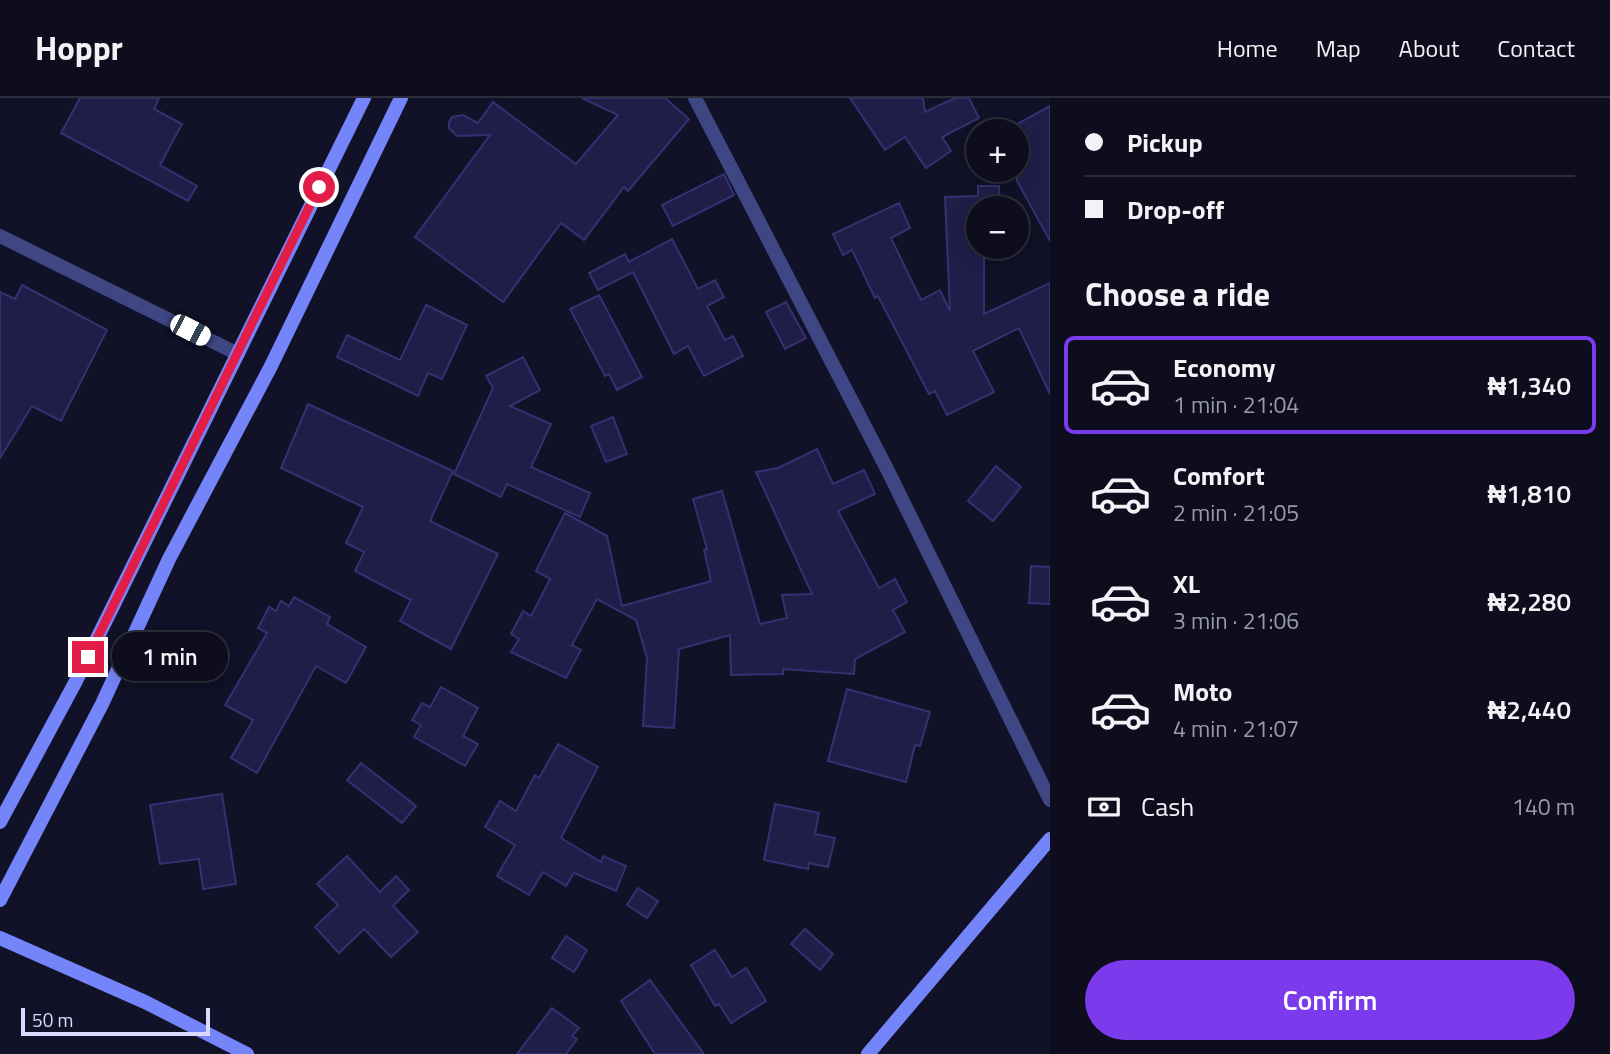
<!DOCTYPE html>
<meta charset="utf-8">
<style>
:root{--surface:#0d0d1d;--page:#161626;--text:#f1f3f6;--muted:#9a9ca4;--line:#2d2d3b;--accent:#7c3aed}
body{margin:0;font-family:"Titillium Web",sans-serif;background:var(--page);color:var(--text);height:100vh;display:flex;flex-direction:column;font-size:26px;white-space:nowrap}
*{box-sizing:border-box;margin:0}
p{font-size:23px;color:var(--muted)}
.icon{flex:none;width:38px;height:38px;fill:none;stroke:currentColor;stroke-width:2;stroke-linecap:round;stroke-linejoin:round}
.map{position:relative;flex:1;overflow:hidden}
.sheet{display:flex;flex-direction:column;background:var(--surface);width:560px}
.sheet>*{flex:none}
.banner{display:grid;align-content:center;height:154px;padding:0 35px;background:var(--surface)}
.fabs{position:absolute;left:966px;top:21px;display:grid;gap:14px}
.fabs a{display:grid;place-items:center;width:63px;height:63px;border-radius:50%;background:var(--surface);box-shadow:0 4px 18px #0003,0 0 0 2px var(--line);font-size:35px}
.scale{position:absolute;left:21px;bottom:18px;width:189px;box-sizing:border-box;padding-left:7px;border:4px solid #d9dafe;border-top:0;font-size:19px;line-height:24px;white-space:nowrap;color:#d9dafe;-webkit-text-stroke:5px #111127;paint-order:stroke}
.end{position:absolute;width:32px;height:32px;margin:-16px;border:9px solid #e11d48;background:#fff;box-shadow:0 0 0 4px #fff}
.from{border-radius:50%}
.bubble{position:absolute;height:49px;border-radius:24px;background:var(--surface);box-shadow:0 4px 18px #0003,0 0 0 2px var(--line);font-size:23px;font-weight:600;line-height:49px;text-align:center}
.car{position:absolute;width:21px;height:42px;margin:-21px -10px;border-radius:9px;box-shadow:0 0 5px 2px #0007;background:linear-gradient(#fff 24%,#345 0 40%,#fff 0 76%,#345 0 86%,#fff 0)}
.banner b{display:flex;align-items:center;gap:24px;height:66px;font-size:26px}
.banner b+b{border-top:2px solid var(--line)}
.banner i{width:18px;height:18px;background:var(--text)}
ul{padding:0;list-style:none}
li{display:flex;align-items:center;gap:21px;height:98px;margin:0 14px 10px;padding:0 21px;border:4px solid transparent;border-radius:10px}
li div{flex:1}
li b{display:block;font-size:26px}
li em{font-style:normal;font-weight:600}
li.on{border-color:var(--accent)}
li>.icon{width:63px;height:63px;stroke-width:1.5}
h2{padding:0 35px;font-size:32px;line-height:84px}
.pay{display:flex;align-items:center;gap:18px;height:77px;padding:0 35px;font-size:26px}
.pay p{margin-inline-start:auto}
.primary-button{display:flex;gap:14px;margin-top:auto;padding:14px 35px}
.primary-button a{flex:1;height:80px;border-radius:42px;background:var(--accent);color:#fff;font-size:28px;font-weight:600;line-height:80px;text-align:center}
header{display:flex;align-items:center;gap:42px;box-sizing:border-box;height:98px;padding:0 35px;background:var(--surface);border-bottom:2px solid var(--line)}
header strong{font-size:33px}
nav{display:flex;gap:38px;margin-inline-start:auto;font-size:24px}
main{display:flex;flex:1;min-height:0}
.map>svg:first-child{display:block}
.building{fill:#201e48;stroke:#343173;stroke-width:2}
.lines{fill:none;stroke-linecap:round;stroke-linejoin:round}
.street{stroke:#3e4684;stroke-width:14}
.secondary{stroke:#7485fa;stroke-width:14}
.route{stroke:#e11d48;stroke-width:9}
</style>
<header>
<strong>Hoppr</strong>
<nav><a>Home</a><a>Map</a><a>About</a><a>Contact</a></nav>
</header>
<main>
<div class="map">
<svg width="1050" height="956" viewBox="0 0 1050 956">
<rect width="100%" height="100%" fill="#111127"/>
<g class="building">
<path d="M 80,0 L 159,0 L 154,11 L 182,26 L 160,67 L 197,88 L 188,103 L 61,35 Z"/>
<path d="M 582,0 L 665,0 L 689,21 L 628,93 L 624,89 L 584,142 L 561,125 L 503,204 L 415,139 L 490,37 L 457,38 L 449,30 L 449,24 L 452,19 L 463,17 L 478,25 L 493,4 L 576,66 L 618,17 Z"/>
<path d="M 850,0 L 923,0 L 925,14 L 955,0 L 969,0 L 979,20 L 942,39 L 951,53 L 926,70 L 905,39 L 885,52 Z"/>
<path d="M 1050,8 L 1050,143 L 1017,83 L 1017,26 Z"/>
<path d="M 724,76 L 734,97 L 673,128 L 662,107 Z"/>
<path d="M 978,88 L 999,88 L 1000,110 L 978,110 L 978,149 L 984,149 L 984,216 L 1050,185 L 1050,296 L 1019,230 L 973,253 L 994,294 L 947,317 L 935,293 L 929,296 L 878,198 L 875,200 L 852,152 L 843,157 L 833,136 L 899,105 L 910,130 L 891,140 L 921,202 L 940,192 L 950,213 L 945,99 L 978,98 Z"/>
<path d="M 672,141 L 698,191 L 715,182 L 724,199 L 707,208 L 725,242 L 733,238 L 743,258 L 704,278 L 688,248 L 674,256 L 633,174 L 598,192 L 589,175 L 625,156 L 629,164 Z"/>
<path d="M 22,187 L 107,232 L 61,323 L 32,308 L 0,360 L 0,194 L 15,201 Z"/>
<path d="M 599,197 L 642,279 L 617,292 L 609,276 L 605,278 L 570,211 Z"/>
<path d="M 786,204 L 806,240 L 785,251 L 766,214 Z"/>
<path d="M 426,207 L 467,227 L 442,281 L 428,275 L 418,298 L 337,259 L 347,237 L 400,262 Z"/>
<path d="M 523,259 L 540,292 L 510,308 L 551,326 L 531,369 L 590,395 L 580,419 L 507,386 L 501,399 L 454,376 L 493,290 L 486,278 Z"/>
<path d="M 308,306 L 453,373 L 430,423 L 498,456 L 451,551 L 400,523 L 411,502 L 355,473 L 364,454 L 346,445 L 363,409 L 281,370 Z"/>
<path d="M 613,319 L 627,356 L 606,364 L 591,328 Z"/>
<path d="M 817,351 L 833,386 L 864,372 L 875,396 L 838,413 L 879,490 L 895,481 L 907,504 L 893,512 L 905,534 L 855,561 L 854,576 L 783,571 L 783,576 L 731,577 L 730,537 L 679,551 L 674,630 L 643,628 L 647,560 L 636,522 L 597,501 L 572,547 L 581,552 L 566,580 L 511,554 L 519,541 L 511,536 L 523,513 L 531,518 L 550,481 L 536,473 L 565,415 L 607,438 L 622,508 L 711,483 L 704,452 L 707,451 L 693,401 L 722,393 L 760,526 L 787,520 L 782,497 L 812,496 L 756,374 L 778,370 Z"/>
<path d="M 996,368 L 1021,389 L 993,423 L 968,403 Z"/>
<path d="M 1031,468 L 1050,469 L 1050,506 L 1029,505 Z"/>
<path d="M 294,499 L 330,519 L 327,526 L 366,549 L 346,585 L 316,568 L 257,675 L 231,660 L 253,622 L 225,607 L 267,535 L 258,530 L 269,509 L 276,513 L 281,503 L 289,508 Z"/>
<path d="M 441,589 L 478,610 L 463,638 L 478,646 L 465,668 L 414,639 L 421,627 L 412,622 L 422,605 L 430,609 Z"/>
<path d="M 847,591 L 930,614 L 920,648 L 915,647 L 906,684 L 828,663 Z"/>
<path d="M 558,646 L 598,669 L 561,740 L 601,764 L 603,758 L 626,768 L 616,793 L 574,775 L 566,788 L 543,774 L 529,797 L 497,778 L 515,747 L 485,729 L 500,703 L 516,713 L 535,677 L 539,680 Z"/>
<path d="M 361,665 L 416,708 L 402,725 L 347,682 Z"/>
<path d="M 222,696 L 236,786 L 203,791 L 199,761 L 160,766 L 150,707 Z"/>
<path d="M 775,706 L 819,715 L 815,736 L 835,740 L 828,769 L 809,765 L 808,771 L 764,762 Z"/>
<path d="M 347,758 L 380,794 L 396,778 L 409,792 L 393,808 L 418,834 L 391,859 L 364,831 L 339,855 L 315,829 L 338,807 L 317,786 Z"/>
<path d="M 638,790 L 658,803 L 647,820 L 627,807 Z"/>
<path d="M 805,831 L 833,856 L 820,872 L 791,846 Z"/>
<path d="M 566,838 L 587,852 L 574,874 L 552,860 Z"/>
<path d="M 715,852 L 732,879 L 746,870 L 766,903 L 731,925 L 719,906 L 715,908 L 691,867 Z"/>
<path d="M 650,882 L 660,896 L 704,956 L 655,956 L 621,903 Z"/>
<path d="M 552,910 L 579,930 L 572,938 L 577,941 L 566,956 L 517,956 Z"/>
</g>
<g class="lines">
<g class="street">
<path d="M 695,0 L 887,371 L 1050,702"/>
<path d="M 0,138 L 238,256"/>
</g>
<g class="secondary">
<path d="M 0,724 L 76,583 L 364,0"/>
<path d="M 0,802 L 102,606 L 169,461 L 271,268 L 401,0"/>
<path d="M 0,840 L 145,904 L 247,956"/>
<path d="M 868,956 L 1050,741"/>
</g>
</g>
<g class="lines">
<path class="route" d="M 88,559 L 319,89"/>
</g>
</svg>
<div class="fabs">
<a>+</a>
<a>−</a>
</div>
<div class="scale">50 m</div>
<i class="end from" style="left:319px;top:89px"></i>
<i class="end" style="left:88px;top:559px"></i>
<div class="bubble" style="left:112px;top:534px;width:116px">1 min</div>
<i class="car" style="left:190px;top:232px;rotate:117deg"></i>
</div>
<section class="sheet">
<div class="banner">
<b><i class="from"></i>Pickup</b>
<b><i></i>Drop-off</b>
</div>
<h2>Choose a ride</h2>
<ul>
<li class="on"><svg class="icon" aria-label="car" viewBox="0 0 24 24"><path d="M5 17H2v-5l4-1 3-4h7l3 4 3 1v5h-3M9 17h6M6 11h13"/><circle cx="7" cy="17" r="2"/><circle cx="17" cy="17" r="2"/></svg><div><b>Economy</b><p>1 min · 21:04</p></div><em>₦1,340</em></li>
<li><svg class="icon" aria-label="car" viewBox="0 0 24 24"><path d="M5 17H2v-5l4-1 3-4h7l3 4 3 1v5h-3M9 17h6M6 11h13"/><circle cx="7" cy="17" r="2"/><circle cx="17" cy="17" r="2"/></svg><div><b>Comfort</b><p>2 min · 21:05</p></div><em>₦1,810</em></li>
<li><svg class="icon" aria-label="car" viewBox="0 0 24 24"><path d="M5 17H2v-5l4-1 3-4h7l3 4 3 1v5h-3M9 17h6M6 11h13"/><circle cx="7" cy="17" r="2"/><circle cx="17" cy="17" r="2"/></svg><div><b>XL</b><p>3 min · 21:06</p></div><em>₦2,280</em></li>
<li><svg class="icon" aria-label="car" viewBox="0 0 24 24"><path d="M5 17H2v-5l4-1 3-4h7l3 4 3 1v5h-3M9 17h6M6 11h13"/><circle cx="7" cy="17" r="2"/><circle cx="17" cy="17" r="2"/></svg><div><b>Moto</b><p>4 min · 21:07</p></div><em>₦2,440</em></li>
</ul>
<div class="pay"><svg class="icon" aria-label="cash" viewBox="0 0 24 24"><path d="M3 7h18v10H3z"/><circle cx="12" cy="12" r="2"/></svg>Cash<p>140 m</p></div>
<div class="primary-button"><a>Confirm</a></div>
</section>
</main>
